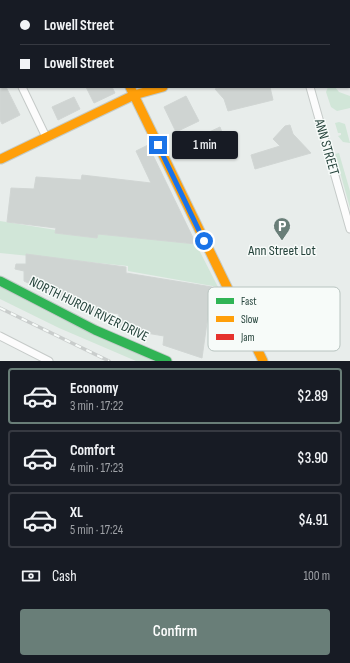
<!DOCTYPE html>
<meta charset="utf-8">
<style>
:root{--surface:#171b24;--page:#242831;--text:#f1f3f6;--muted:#9ea1a6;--line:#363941;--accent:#697e78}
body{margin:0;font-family:"Sofia Sans Condensed",sans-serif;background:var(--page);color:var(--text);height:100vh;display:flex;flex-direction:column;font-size:15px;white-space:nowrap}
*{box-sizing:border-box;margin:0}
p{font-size:13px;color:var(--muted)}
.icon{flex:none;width:22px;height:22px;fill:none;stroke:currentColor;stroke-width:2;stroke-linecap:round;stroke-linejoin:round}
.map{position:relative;height:361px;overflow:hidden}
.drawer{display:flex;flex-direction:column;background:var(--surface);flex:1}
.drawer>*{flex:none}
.hud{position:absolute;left:0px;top:0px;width:350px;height:88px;box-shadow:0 1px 3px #0004;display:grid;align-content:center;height:88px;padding:0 20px;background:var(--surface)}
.end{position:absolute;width:18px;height:18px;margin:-9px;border:5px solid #1a73e8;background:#fff;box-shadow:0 0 0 2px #fff}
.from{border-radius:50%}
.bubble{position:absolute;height:28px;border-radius:4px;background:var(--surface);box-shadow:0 1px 3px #0004;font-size:13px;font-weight:600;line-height:28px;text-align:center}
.hud b{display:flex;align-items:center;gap:14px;height:38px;font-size:15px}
.hud b+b{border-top:1px solid var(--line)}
.hud i{width:10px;height:10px;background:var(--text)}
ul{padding:7px 0 0;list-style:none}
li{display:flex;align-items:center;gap:12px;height:56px;margin:0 8px 6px;padding:0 12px;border:2px solid var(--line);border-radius:4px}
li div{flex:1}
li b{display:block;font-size:15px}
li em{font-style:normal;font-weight:600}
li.selected{border-color:var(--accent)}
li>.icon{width:36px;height:36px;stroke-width:1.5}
.pay{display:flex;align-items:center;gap:10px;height:44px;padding:0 20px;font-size:15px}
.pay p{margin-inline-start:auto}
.button{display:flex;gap:8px;margin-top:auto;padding:8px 20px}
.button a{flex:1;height:46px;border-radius:4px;background:var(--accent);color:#fff;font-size:16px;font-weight:600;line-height:46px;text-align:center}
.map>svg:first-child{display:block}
.green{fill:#d1e6d8}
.building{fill:#cfd4d2;stroke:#d1d6d4}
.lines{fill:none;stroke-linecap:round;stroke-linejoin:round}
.street-casing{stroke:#c5cac8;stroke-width:9}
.fast-casing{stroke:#c3cbc8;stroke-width:11}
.slow-casing{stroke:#c3cbc8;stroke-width:11}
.jam-casing{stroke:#c3cbc8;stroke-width:11}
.street{stroke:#fcfcfc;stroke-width:7}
.fast{stroke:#30b455;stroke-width:9}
.slow{stroke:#ff9f0a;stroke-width:9}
.jam{stroke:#e5322d;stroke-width:9}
.rail-casing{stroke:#c9cdcc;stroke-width:3.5}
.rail{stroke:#f7fbf9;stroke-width:2;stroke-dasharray:6;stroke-linecap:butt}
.route{stroke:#1a73e8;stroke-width:5}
.labels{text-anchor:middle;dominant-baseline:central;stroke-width:3;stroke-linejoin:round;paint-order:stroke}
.street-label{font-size:14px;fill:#24423a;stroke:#f7fbf9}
.poi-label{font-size:14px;fill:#24423a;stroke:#f7fbf9}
.key{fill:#f7fbf9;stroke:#b8c4c0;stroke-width:1}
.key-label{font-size:11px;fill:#24423a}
</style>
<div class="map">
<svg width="350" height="361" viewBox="0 0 350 361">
<rect width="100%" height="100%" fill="#e8edeb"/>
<g class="green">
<path d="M 328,87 L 335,87 L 339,92 L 350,96 L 350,108 L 337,111 L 331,107 L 326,92 Z"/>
<path d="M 339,122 L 345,124 L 350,143 L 343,142 L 338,136 L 341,135 L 341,133 L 338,133 L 335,123 Z"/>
<path d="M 339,153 L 350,191 L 350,208 L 335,154 Z"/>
<path d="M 0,221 L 56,230 L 55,233 L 97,238 L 98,234 L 196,244 L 218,287 L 128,271 L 128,266 L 0,253 Z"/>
<path d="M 0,287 L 59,318 L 156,361 L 136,361 L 59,328 L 0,299 Z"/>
</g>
<g class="building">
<path d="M 0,87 L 6,87 L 20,115 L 2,124 L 0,120 Z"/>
<path d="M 86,87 L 112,87 L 115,93 L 94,103 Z"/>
<path d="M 222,87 L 270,87 L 273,100 L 228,111 L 224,99 L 215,89 Z"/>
<path d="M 186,96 L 199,121 L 176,132 L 164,107 Z"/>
<path d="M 74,97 L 80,109 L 58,120 L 52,107 Z"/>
<path d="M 290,125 L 293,134 L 311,153 L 255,169 L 251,155 L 280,146 L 273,139 L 285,126 Z"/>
<path d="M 220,127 L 223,135 L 211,141 L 207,133 Z"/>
<path d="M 191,143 L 192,145 L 196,143 L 198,147 L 205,144 L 208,149 L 190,158 L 182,147 Z"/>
<path d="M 148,145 L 196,244 L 98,234 L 97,238 L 55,233 L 56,228 L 7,222 L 11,188 L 34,189 L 36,177 L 81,180 L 82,175 L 151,183 L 136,151 Z"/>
<path d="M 26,254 L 126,267 L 126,273 L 212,287 L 202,358 L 163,345 L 164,336 L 117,328 L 119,314 L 80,308 L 24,281 L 24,271 L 15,269 L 16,264 L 26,264 Z"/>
</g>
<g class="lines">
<g class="street-casing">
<g id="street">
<path d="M 60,1 L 62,0"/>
<path d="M 0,30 L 1,29"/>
<path d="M 0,42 L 1,44"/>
<path d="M 22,87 L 46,137"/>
<path d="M 310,87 L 350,229"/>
<path d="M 0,336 L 49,361"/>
</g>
</g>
<g class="fast-casing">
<path id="fast" d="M 0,281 L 95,330 L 167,361"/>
</g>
<g class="slow-casing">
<g id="slow">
<path d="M 130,87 L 263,361"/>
<path d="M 1,159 L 134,95 L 163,87"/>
</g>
</g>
<g class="jam-casing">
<path id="jam" d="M 89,0 L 89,1"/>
</g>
<use href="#street" class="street"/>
<use href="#fast" class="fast"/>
<use href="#slow" class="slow"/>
<use href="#jam" class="jam"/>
<g class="rail-casing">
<path id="rail" d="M 0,308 L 109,361"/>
</g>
<use href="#rail" class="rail"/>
</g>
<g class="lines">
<path class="route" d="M 158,145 L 204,241"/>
</g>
<defs>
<g id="parking-pin" transform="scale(0.9)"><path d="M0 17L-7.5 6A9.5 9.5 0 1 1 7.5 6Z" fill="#697e78" stroke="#f7fbf9"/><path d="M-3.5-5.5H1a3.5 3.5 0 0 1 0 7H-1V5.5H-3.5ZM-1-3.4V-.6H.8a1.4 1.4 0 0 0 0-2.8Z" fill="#fff"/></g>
</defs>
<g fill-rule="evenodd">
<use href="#parking-pin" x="282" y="226"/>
</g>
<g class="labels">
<g class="street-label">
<text transform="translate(327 147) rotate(74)">ANN STREET</text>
<text transform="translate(89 309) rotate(26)">NORTH HURON RIVER DRIVE</text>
</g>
<g class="poi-label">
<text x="282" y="250">Ann Street Lot</text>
</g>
</g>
<rect x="208" y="287" width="132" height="64" rx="6" class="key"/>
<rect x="216" y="298" width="18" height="6" fill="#30b455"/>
<rect x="216" y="316" width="18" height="6" fill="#ff9f0a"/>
<rect x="216" y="334" width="18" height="6" fill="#e5322d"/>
<g class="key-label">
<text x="241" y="305">Fast</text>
<text x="241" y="323">Slow</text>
<text x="241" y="341">Jam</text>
</g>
</svg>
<i class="end from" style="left:204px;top:241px"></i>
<i class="end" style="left:158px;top:145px"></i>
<div class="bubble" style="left:172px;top:131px;width:66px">1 min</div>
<div class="hud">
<b><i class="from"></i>Lowell Street</b>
<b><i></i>Lowell Street</b>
</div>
</div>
<section class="drawer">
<ul>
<li class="selected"><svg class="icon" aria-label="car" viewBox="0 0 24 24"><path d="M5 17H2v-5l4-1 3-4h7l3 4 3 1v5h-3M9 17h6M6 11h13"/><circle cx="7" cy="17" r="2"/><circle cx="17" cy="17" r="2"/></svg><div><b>Economy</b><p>3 min · 17:22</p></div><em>$2.89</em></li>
<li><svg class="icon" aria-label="car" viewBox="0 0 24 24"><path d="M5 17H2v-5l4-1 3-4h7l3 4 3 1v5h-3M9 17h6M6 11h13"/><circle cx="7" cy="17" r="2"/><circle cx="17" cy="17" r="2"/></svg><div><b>Comfort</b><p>4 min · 17:23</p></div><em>$3.90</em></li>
<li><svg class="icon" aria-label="car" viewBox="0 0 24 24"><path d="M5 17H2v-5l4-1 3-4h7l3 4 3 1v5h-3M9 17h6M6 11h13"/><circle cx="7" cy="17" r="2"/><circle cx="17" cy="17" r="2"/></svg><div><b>XL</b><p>5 min · 17:24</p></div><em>$4.91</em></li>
</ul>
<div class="pay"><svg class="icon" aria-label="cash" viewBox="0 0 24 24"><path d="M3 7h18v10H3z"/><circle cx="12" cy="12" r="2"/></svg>Cash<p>100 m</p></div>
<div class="button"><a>Confirm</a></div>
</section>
